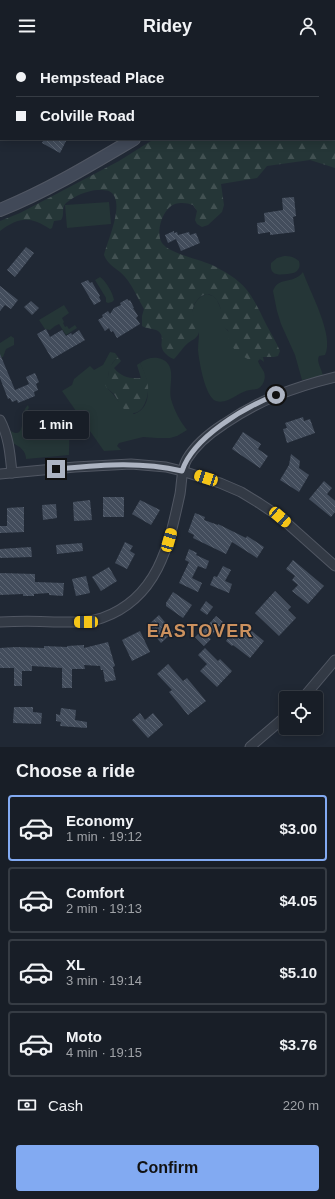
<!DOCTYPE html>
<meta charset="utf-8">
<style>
:root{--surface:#181e27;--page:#21272f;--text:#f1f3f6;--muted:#9fa2a7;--line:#363c44;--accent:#82aaf2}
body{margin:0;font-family:Arial,sans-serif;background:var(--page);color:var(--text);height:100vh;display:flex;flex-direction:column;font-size:15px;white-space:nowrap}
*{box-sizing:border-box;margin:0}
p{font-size:13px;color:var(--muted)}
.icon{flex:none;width:22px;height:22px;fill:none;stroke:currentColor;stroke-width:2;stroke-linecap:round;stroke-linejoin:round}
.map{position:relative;height:695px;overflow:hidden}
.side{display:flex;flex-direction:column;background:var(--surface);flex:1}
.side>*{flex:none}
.top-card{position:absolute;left:0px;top:0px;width:335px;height:88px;box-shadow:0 2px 10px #0003,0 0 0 1px var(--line);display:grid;align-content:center;height:88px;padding:0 16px;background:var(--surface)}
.fabs{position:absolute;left:279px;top:639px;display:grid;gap:8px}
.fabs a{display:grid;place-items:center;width:44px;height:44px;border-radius:4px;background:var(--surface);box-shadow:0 2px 10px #0003,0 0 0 1px var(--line);font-size:20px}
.end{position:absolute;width:18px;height:18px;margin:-9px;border:5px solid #adb4c2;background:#111;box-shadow:0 0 0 2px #111}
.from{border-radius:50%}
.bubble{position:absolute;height:28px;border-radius:4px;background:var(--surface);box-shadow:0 2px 10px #0003,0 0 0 1px var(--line);font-size:13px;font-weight:600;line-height:28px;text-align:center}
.car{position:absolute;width:12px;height:24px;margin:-12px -6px;border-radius:5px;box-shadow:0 0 3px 1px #0007;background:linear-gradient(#f5c518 24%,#345 0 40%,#f5c518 0 76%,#345 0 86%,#f5c518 0)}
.top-card b{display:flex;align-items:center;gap:14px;height:38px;font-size:15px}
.top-card b+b{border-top:1px solid var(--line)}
.top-card i{width:10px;height:10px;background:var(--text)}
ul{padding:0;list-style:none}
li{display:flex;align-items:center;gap:12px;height:66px;margin:0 8px 6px;padding:0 8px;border:2px solid var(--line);border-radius:4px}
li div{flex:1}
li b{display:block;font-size:15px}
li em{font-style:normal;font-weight:600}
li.on{border-color:var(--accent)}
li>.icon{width:36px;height:36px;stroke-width:1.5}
h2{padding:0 16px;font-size:18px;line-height:48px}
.pay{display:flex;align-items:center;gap:10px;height:44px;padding:0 16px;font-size:15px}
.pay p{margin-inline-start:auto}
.button{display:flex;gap:8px;margin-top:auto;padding:8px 16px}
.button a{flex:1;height:46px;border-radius:4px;background:var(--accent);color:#111;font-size:16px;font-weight:600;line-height:46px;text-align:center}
header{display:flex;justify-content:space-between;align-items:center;height:52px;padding:0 16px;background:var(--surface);font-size:18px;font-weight:600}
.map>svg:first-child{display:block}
.green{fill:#253637}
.forest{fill:url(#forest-firs)}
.building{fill:url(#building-back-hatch)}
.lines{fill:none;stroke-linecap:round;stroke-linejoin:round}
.minor-casing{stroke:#515763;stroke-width:11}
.secondary-casing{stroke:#515763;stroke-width:14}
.minor{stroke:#333a45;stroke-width:9}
.secondary{stroke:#414958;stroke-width:12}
.route{stroke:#adb4c2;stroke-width:5}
.labels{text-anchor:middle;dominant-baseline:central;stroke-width:3;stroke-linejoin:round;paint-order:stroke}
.district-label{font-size:18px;font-weight:bold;letter-spacing:1px;fill:#cc915e;stroke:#191f29}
</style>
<header><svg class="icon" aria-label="menu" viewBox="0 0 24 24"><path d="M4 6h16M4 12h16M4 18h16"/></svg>Ridey<svg class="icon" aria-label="person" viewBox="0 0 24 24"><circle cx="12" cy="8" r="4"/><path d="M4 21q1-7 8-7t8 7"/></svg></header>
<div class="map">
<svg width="335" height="695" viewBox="0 0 335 695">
<defs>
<pattern id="forest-firs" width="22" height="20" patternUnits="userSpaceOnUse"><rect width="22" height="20" fill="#253637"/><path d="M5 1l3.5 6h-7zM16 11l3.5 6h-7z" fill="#425152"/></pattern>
<pattern id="building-back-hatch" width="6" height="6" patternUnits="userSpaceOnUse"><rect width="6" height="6" fill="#434d5c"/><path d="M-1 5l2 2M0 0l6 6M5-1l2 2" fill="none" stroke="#5b6472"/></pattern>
</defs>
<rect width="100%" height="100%" fill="#202834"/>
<g class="green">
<path d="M 109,150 L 111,172 L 67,176 L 65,153 Z"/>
<path d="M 284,204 C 291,204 294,205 299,209 C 300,213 300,216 297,219 C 295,221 292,221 288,222 C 279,223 269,224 271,211 L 277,206 Z"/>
<path d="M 303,220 C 309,238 335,284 325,303 L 319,304 C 316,310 322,317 323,324 L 302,328 L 295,303 L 281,272 L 277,259 L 273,239 C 278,224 293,233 303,220 Z"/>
<path d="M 100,225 C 106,229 113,241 114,248 L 112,250 L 108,251 L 106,250 L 106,246 L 95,228 Z"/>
<path d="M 207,242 L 213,244 L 217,248 L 221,257 L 222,262 L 221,267 L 224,275 L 256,307 L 263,305 L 264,310 L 260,307 L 258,309 C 259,313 262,316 264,320 C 266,325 264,333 259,336 C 256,338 253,337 250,338 C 239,339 228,353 216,349 C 205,345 199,309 198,298 C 198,292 199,286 199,280 C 198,272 191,265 193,257 C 195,249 200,244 207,242 Z"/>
<path d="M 64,253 L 69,261 L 62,266 L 64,270 L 63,271 L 65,275 L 67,274 L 69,277 L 75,273 L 77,276 L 66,283 L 59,272 L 55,274 L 50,278 L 45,277 L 39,268 Z"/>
<path d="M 11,284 L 14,286 L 14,293 L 6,297 L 3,305 L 0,306 L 0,291 Z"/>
<path d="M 110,300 L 115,301 L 118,305 C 108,313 108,324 107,336 L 113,342 L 119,350 L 134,362 C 155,355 148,326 140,311 C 145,307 151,305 158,306 C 179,311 168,332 171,347 C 174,358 180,369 187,378 L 177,384 L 170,386 L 157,386 L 143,385 L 119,391 L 117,394 L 121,398 L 104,399 L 62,339 L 72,333 L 74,327 L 90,314 L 94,318 L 103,313 Z"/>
<path d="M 28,353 L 29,356 C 24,361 21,377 32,379 C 44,381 54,360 65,370 C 71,375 69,395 69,403 L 26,407 C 26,399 20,394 12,391 L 8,377 C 10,378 13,381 16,381 C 26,381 19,361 28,353 Z"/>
</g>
<g class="forest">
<path d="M 334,2 L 335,2 L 335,116 L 310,108 L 267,114 L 257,126 L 221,132 L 224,153 L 222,160 L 208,173 L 202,175 L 197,172 L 195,168 L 197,159 L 193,153 C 187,151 182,150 175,152 C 163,156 155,180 162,191 C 170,202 199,207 212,213 C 224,219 238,227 246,237 C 255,248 261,262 267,274 C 272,283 276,290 280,299 L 278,304 L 274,305 L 263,305 L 253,309 C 243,306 232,298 229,288 C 228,285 229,282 228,278 C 225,277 223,275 221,272 C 220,268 222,264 221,260 C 221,252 213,239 204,243 C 200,244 197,248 195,251 C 188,264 200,269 199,280 C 198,286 192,288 188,291 C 183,295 179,302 174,307 C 171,306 169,305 166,302 C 156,293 167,286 158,279 C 153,276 147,277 142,274 L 142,264 L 144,257 C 138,247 133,234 125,225 C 119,217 108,214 104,203 C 107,189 127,148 109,139 C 107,138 103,138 100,138 C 90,137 74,144 66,151 C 61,156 65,163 61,168 L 54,169 L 52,176 L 50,177 C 30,164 19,165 0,179 L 0,169 L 20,161 L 119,109 L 154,87 L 334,87 Z"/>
<path d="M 118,305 L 121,309 L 114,316 C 121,325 130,327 141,326 L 137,313 L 140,311 C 144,318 147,326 148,334 C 149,345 142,368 127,359 C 121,356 118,348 114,342 C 111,339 107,337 105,333 L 105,328 L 108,325 L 109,316 L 115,308 Z"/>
</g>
<g class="building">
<path d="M 44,87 L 67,87 L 60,101 L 42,91 Z"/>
<path d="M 294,145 L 296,164 L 293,165 L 295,180 L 270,183 L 270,180 L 258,182 L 257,171 L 265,170 L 264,161 L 283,158 L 282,146 Z"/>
<path d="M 174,179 L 174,181 L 177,180 L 178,183 L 189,180 L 190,183 L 196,181 L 200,191 L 181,199 L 176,187 L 168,191 L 165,183 Z"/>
<path d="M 26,195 L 34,201 L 15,225 L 7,218 Z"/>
<path d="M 88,228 L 90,231 L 92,230 L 100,244 L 99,245 L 101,249 L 94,253 L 81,231 Z"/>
<path d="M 0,234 L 18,248 L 11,257 L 5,253 L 0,259 Z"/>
<path d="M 127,247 L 129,249 L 130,248 L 134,256 L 133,256 L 138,264 L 136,266 L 140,272 L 117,286 L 113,279 L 111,280 L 109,276 L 105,279 L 98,268 L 103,265 L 102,263 L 108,259 L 110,262 L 114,256 L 121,253 L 120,251 Z"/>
<path d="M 31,249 L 39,256 L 32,263 L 24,255 Z"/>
<path d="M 46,277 L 50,285 L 62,278 L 66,284 L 71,281 L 72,283 L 79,278 L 85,288 L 52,307 L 37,282 Z"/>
<path d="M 0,302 L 15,338 L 29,332 L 26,325 L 35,321 L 39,330 L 36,332 L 38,338 L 34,340 L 35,344 L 18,351 L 17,348 L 12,350 L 10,346 L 8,347 L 0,326 Z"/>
<path d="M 303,365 L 304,369 L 310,367 L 315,381 L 287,391 L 283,377 L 287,376 L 285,371 Z"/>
<path d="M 243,380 L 261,392 L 258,397 L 268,404 L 260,416 L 232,397 Z"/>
<path d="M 291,402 L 300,409 L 299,416 L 309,423 L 299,440 L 280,428 L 289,413 Z"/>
<path d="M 324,429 L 332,436 L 327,442 L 335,449 L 335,460 L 331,465 L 309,447 Z"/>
<rect x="103" y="445" width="21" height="20"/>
<path d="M 90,448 L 92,468 L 74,469 L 73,450 Z"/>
<path d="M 140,448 L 160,458 L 151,473 L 132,462 Z"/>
<path d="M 56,452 L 57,466 L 43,468 L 42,453 Z"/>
<path d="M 24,455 L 24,480 L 0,481 L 0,474 L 7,474 L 7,456 Z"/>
<path d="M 195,461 L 205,465 L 204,468 L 218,473 L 218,472 L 246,486 L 247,484 L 264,495 L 257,506 L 232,490 L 226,502 L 193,486 L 194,483 L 188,480 Z"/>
<path d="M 125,490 L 133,494 L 130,499 L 135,502 L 127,517 L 115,511 Z"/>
<path d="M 82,491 L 83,499 L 57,502 L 56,493 Z"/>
<path d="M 31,495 L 32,505 L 0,506 L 0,497 Z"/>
<path d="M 189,497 L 197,501 L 196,503 L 209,509 L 206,517 L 198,514 L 192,526 L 202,531 L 198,540 L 179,531 L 189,510 L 185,508 Z"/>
<path d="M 293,508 L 324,534 L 308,552 L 292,539 L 298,533 L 292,528 L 295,524 L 286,517 Z"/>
<path d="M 223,514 L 231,518 L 225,529 L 232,532 L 229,541 L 210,533 L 214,524 L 217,525 Z"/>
<path d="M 109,515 L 117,529 L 101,539 L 92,525 Z"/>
<path d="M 0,521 L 35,522 L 35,530 L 64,531 L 63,544 L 49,543 L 49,541 L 34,542 L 34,544 L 23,544 L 23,542 L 0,543 Z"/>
<path d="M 86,524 L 90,541 L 76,544 L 72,527 Z"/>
<path d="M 275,539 L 291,555 L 288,558 L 296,566 L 279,584 L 255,561 Z"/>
<path d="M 173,540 L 192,553 L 183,566 L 166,554 L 166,551 Z"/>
<path d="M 206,549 L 213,555 L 207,563 L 200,558 Z"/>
<path d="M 159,563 L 173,580 L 161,591 L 147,574 Z"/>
<path d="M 216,564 L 223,570 L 209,586 L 211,587 L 204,594 L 195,585 L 202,578 L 203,579 Z"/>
<path d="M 248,576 L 264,589 L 250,606 L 233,593 L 232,594 L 226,589 L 232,581 L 240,587 Z"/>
<path d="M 140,579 L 150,600 L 132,609 L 122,588 Z"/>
<path d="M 108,590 L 115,614 L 113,615 L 116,628 L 105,630 L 103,618 L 101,618 L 100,614 L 84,613 L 85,617 L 72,617 L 72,636 L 62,636 L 62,616 L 32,614 L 32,619 L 22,619 L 22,634 L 14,634 L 14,616 L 0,616 L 0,596 L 16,595 L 44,596 L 44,594 L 67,595 L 67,594 L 84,593 L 84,596 Z"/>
<path d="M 205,596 L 218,609 L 220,607 L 232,619 L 217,635 L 200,619 L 207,612 L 198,603 Z"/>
<path d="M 168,612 L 183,629 L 187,626 L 206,649 L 188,663 L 169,640 L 172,638 L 157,622 Z"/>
<path d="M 14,655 L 33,655 L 33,660 L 42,661 L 41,672 L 13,671 Z"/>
<path d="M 61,656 L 76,658 L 75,668 L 87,670 L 87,676 L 60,674 L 61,670 L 56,669 L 56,662 L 60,663 Z"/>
<path d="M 140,661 L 145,668 L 153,661 L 163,673 L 148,686 L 132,668 Z"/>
</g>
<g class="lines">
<g class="minor-casing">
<g id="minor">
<path d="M 132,0 L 134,1"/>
<path d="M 0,368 C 9,385 10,402 12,421"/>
<path d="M 0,422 L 75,415 L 131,412 L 166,415 L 182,419 L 220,431 L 241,440 L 259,451 L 280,465 L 335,514"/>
<path d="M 0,570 C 18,569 36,569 54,570 C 71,570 87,571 102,566 C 158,546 169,493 180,442 C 182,430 181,417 187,407 C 196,392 210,381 224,372 C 259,348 294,335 335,325"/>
<path d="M 303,646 L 335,608"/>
<path d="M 250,695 L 286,664"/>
</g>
</g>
<g class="secondary-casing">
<g id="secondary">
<path d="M 275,1 L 276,0"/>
<path d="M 0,158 C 47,139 90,113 134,87"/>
</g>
</g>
<use href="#minor" class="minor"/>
<use href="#secondary" class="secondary"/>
</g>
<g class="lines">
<path class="route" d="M 56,417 C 101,413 139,409 182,419 C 193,385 245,355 276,343"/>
</g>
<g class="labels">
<g class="district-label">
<text x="200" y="579">EASTOVER</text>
</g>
</g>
</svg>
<div class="fabs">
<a><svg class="icon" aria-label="locate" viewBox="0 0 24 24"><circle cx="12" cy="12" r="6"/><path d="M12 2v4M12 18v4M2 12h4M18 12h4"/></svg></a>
</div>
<i class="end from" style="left:276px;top:343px"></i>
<i class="end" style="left:56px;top:417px"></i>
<div class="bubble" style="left:23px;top:359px;width:66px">1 min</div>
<i class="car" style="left:206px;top:426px;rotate:288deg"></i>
<i class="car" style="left:280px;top:465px;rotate:131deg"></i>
<i class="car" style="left:169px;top:488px;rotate:16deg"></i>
<i class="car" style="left:86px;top:570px;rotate:270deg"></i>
<div class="top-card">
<b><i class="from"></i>Hempstead Place</b>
<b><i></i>Colville Road</b>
</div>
</div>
<section class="side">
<h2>Choose a ride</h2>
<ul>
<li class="on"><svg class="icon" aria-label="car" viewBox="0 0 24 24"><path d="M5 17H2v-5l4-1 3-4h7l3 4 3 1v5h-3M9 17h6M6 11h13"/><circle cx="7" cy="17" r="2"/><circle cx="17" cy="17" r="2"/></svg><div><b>Economy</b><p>1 min · 19:12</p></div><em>$3.00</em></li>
<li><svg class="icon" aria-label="car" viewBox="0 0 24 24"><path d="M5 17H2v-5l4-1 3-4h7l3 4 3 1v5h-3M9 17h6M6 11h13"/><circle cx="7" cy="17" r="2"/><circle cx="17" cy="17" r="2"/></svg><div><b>Comfort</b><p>2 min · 19:13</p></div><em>$4.05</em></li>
<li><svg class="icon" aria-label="car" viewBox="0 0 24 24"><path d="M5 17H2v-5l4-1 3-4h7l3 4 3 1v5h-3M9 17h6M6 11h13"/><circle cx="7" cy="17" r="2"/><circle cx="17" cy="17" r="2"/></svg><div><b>XL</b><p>3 min · 19:14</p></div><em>$5.10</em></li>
<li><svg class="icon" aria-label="car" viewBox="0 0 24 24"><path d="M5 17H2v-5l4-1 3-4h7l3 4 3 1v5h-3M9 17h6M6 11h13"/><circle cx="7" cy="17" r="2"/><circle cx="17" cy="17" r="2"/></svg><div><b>Moto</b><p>4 min · 19:15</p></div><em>$3.76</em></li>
</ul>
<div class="pay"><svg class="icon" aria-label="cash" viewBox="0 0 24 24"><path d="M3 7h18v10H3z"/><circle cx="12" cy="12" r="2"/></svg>Cash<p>220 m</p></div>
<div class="button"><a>Confirm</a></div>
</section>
